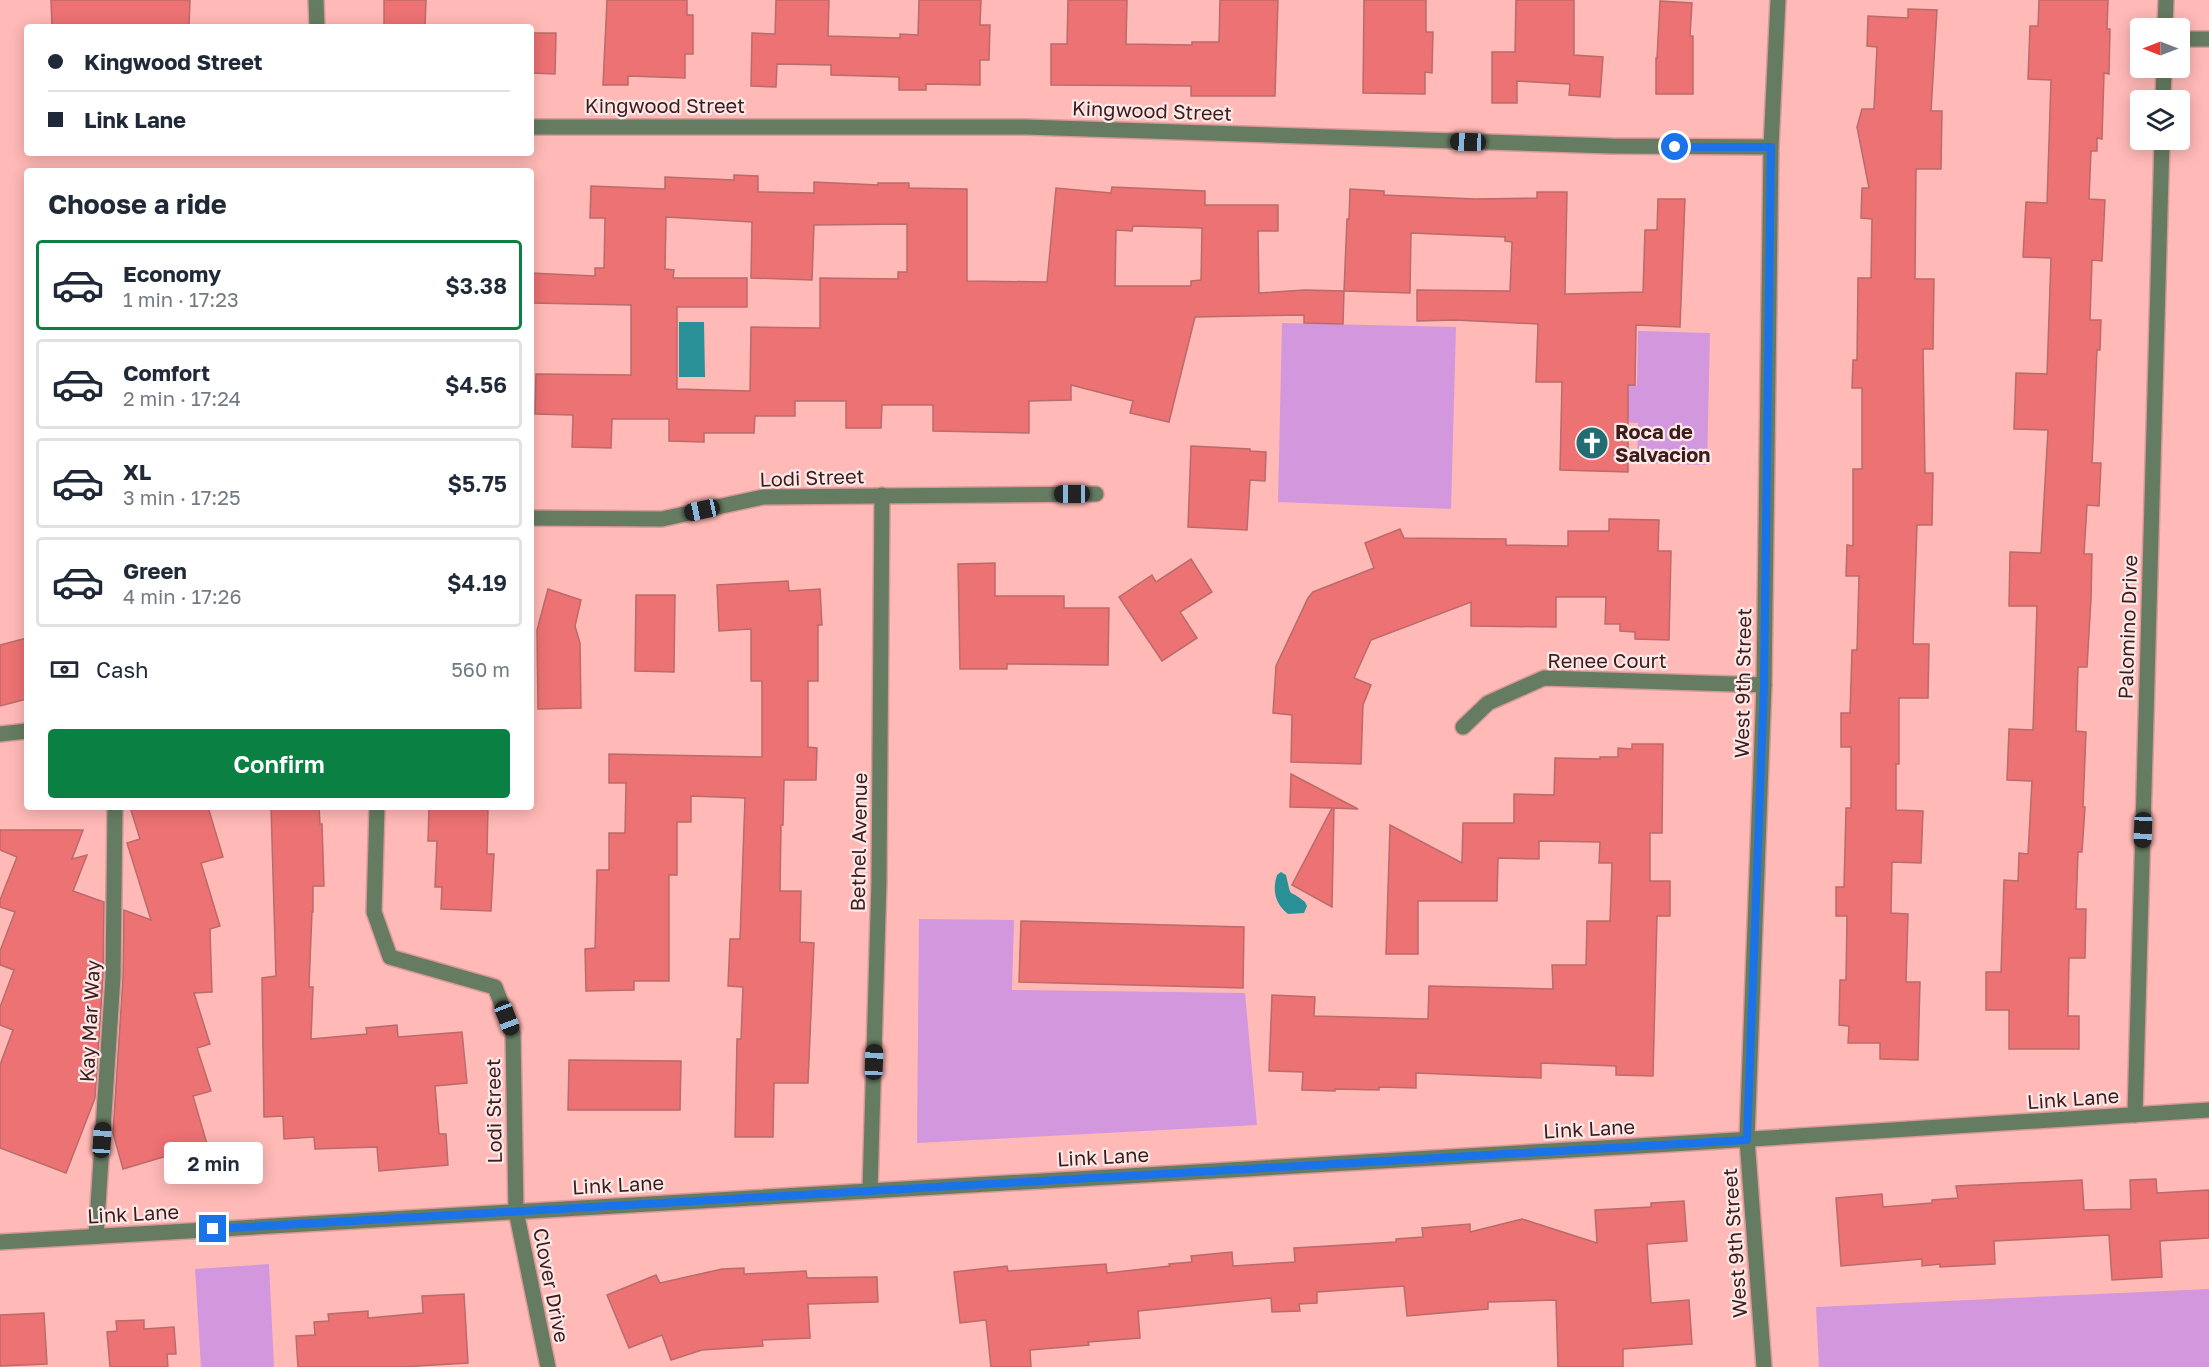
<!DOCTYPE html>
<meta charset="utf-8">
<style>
:root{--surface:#fff;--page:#f6f6f7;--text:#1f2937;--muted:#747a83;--line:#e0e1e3;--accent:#0b8043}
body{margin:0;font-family:"Golos Text",sans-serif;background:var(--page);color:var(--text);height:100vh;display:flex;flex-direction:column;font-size:22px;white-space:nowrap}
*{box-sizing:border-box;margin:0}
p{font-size:20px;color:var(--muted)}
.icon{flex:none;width:33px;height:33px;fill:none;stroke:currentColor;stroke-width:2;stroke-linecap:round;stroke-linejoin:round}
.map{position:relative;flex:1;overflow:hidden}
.panel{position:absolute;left:24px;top:168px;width:510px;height:642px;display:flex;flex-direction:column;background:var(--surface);border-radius:6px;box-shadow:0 3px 15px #0003}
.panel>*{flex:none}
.hud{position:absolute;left:24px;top:24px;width:510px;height:132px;border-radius:6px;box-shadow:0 3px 15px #0003;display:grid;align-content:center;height:132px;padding:0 24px;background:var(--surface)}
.needle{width:39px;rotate:270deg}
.fabs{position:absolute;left:2130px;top:18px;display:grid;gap:12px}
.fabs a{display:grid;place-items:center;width:60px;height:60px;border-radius:6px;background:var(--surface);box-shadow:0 3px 15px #0003;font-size:30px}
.end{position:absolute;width:27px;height:27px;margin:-14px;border:8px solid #1a73e8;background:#fff;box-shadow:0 0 0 3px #fff}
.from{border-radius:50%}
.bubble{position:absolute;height:42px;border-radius:6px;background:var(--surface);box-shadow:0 3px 15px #0003;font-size:20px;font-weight:600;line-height:42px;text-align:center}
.car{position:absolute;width:18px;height:36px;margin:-18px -9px;border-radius:8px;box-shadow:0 0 4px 2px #0007;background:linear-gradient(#222 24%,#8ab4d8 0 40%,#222 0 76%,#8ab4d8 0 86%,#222 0)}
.hud b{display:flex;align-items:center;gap:21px;height:57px;font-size:22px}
.hud b+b{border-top:2px solid var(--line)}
.hud i{width:15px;height:15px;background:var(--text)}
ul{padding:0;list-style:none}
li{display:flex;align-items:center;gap:18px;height:90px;margin:0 12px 9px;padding:0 12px;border:3px solid var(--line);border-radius:6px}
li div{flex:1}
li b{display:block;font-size:22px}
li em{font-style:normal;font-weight:600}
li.current{border-color:var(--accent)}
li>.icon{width:54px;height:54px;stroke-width:1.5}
h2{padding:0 24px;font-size:27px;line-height:72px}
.pay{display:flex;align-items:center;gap:15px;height:66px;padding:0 24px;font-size:22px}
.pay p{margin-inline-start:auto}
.cta{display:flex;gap:12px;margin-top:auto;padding:12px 24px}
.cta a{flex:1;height:69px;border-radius:6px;background:var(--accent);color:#fff;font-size:24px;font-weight:600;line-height:69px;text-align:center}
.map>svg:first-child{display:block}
.green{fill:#d397de}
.water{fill:#289096}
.building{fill:#ec7273;stroke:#ba6b6a;stroke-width:1.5;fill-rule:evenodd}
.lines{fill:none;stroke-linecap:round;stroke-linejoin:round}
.minor-casing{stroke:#d89a97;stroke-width:18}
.minor{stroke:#667c62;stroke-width:15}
.route{stroke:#1a73e8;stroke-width:8}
.labels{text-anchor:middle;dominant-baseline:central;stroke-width:4.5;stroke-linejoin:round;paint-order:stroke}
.street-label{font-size:20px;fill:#3d1c1c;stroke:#fce9e8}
.poi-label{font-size:20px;font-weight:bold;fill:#3d1c1c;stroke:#fce9e8;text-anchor:start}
</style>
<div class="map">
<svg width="2209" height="1367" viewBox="0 0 2209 1367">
<rect width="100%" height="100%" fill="#ffb9b6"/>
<g class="green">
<path d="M 1282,323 L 1456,327 L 1451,509 L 1278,502 Z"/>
<path d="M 1638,331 L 1710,333 L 1707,465 L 1637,463 L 1638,423 L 1619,422 L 1620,385 L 1637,385 Z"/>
<path d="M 919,919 L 1014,920 L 1012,990 L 1245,993 L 1257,1125 L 917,1143 Z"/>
<path d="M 269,1264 L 274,1367 L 201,1367 L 195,1269 Z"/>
<path d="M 2209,1289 L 2209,1367 L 1819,1367 L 1816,1307 Z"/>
</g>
<g class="water">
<path d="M 679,322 L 704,322 L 705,377 L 679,377 Z"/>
<path d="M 1281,872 L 1286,875 C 1292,901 1287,887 1305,902 L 1307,906 L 1304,913 L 1288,914 C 1275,904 1272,890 1277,875 Z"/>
</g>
<g class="building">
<path d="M 51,0 L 190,0 L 189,27 L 87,25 L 87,27 L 52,27 Z"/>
<path d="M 384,0 L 426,0 L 425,27 L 384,27 Z"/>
<path d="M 607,0 L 687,0 L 687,15 L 693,15 L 693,54 L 685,54 L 685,78 L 628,76 L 628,85 L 603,85 Z"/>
<path d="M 776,0 L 829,0 L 828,36 L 900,38 L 900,34 L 918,35 L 919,0 L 981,0 L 980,25 L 990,25 L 989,60 L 980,60 L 980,85 L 926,84 L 926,90 L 899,90 L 899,77 L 831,75 L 831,65 L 777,64 L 776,87 L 751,86 L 752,33 L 775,34 Z"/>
<path d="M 1068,0 L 1127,0 L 1126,44 L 1192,45 L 1192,42 L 1219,42 L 1220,0 L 1278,0 L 1275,96 L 1191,96 L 1191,86 L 1051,85 L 1051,44 L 1067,44 Z"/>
<path d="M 1364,0 L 1426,0 L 1426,32 L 1433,32 L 1432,73 L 1425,72 L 1425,94 L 1363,93 Z"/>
<path d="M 1516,0 L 1574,0 L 1574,55 L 1603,57 L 1600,97 L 1569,95 L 1570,84 L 1517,81 L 1517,103 L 1492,103 L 1492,52 L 1515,52 Z"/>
<path d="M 2039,0 L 2108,0 L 2107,29 L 2110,29 L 2109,74 L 2104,73 L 2102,139 L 2097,138 L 2097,151 L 2091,151 L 2089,199 L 2105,200 L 2102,261 L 2092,260 L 2090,320 L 2101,320 L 2100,350 L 2097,350 L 2092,463 L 2101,463 L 2099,506 L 2087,505 L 2084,554 L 2092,554 L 2091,599 L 2087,667 L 2078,667 L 2076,731 L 2086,732 L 2083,807 L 2085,807 L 2082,852 L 2078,852 L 2076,909 L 2086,909 L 2085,958 L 2069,958 L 2068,1016 L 2079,1016 L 2079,1049 L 2009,1049 L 2009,1010 L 1986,1010 L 1986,972 L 2001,972 L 2004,880 L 2018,881 L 2019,853 L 2028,854 L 2032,781 L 2007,780 L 2009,729 L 2033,730 L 2037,606 L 2009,606 L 2010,552 L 2041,553 L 2048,430 L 2014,429 L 2016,373 L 2047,374 L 2051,258 L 2023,257 L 2026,202 L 2047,203 L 2051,80 L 2028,79 L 2030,26 L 2038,26 Z"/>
<path d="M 1660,1 L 1692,3 L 1690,36 L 1693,36 L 1693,94 L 1656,94 L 1656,58 L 1657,58 Z"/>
<path d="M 1908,9 L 1937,10 L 1931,111 L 1942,111 L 1941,169 L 1916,169 L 1915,279 L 1934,279 L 1933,349 L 1923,349 L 1925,473 L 1933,473 L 1932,525 L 1917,525 L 1913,644 L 1929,644 L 1928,698 L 1899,698 L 1899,764 L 1896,764 L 1896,810 L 1923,811 L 1921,863 L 1892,862 L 1891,913 L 1908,914 L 1906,982 L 1920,982 L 1918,1060 L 1880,1059 L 1880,1043 L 1848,1043 L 1849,1026 L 1839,1025 L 1840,980 L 1846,980 L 1847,916 L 1836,916 L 1836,887 L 1844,887 L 1846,808 L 1851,808 L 1851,747 L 1841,747 L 1841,713 L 1850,713 L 1852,650 L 1857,650 L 1859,576 L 1846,576 L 1847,545 L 1853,546 L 1853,469 L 1862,469 L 1862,388 L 1852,388 L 1853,360 L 1857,360 L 1858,278 L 1871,278 L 1872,219 L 1861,218 L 1862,188 L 1869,188 L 1857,127 L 1862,109 L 1874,109 L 1877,47 L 1867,46 L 1868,16 L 1908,18 Z"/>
<path d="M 531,33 L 556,33 L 555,74 L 531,73 Z"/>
<path d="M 734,175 L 758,176 L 758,192 L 814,193 L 814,182 L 878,185 L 878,183 L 909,183 L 909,188 L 967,189 L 967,281 L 1047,282 L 1056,188 L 1111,193 L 1112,187 L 1205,191 L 1205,205 L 1278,205 L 1278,231 L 1258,231 L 1259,293 L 1305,290 L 1344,291 L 1343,324 L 1304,323 L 1304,315 L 1195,317 L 1169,422 L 1130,413 L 1133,401 L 1071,385 L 1071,400 L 1029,401 L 1029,433 L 933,431 L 933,405 L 882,405 L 881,428 L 846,428 L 846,401 L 795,401 L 795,416 L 755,416 L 754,433 L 704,433 L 704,442 L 669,441 L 669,419 L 612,419 L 611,448 L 572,447 L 573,415 L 535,414 L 536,374 L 631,375 L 631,305 L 531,303 L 531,273 L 595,276 L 595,268 L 604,268 L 605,218 L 590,218 L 591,186 L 665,189 L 665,177 L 734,180 ZM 666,217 L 752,222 L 751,278 L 812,280 L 814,225 L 907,224 L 907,272 L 898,272 L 898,279 L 820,278 L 820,328 L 751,327 L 750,391 L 677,389 L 677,307 L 747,307 L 747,278 L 673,278 L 674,270 L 665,269 ZM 1133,226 L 1202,228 L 1201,280 L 1191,281 L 1191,286 L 1115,286 L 1116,230 L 1132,231 Z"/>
<path d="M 1350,189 L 1384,191 L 1384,195 L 1475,199 L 1537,198 L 1537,192 L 1567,192 L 1565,294 L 1643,292 L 1645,230 L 1657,230 L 1658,199 L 1685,199 L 1680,327 L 1636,325 L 1635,385 L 1628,385 L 1628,472 L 1560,470 L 1562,382 L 1536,382 L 1538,324 L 1455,320 L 1417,321 L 1417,290 L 1510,291 L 1512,242 L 1505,241 L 1505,237 L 1411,233 L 1410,293 L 1344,291 L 1347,219 L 1349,219 Z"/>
<path d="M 1191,446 L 1250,449 L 1250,451 L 1266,452 L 1265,481 L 1250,480 L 1247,530 L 1188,527 Z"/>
<path d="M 1609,519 L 1659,520 L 1658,551 L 1671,551 L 1669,640 L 1635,639 L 1635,632 L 1620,631 L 1620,624 L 1605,624 L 1606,597 L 1556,597 L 1556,627 L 1471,626 L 1471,602 L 1371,640 L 1354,678 L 1371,685 L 1363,705 L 1361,764 L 1291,762 L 1292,715 L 1273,713 L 1276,666 L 1308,598 L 1313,592 L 1374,568 L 1365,543 L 1400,529 L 1404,538 L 1506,539 L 1506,545 L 1568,546 L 1568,531 L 1609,531 Z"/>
<path d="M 1191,559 L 1212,592 L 1180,612 L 1197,638 L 1162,661 L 1119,597 L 1152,575 L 1156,582 Z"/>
<path d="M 995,563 L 995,596 L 1064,596 L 1064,608 L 1109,608 L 1108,665 L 1007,664 L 1007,669 L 960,669 L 958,564 Z"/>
<path d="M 788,581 L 789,591 L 820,589 L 822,625 L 818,625 L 818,681 L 808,681 L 808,747 L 817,748 L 816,780 L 784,780 L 783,825 L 781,825 L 780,891 L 801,891 L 800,942 L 814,943 L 808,1083 L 774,1083 L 773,1137 L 735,1137 L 737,1039 L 741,1039 L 743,987 L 728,986 L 730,939 L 740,939 L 745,798 L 691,796 L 691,822 L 677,822 L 677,875 L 669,875 L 669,981 L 634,981 L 634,990 L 586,991 L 585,949 L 595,948 L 597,870 L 609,870 L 609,833 L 625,833 L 626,783 L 609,783 L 609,754 L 762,757 L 762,681 L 751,681 L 751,629 L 719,631 L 717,585 Z"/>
<path d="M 548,589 L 581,600 L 575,626 L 580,643 L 581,708 L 538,709 L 537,630 Z"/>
<path d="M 636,595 L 675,595 L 674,672 L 635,671 Z"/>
<path d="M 27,638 L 27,699 L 0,706 L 0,645 Z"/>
<path d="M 1632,744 L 1663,744 L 1662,833 L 1650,833 L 1650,881 L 1670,881 L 1670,916 L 1657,916 L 1653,1076 L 1616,1075 L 1616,1066 L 1541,1063 L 1541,1078 L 1416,1073 L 1416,1088 L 1379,1087 L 1379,1090 L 1335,1089 L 1335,1091 L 1302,1090 L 1303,1072 L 1269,1071 L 1272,995 L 1315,997 L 1314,1016 L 1428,1019 L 1429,986 L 1553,989 L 1552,965 L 1586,965 L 1587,921 L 1610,921 L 1612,863 L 1599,863 L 1600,842 L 1539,841 L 1539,859 L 1498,858 L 1497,901 L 1418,901 L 1418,954 L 1386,954 L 1390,825 L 1462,863 L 1463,823 L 1514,823 L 1514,794 L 1554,795 L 1555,758 L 1600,759 L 1600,757 L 1618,757 L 1618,748 L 1632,749 Z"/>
<path d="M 1291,774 L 1358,809 L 1334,808 L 1332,907 L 1292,885 L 1332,808 L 1290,807 Z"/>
<path d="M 130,807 L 208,807 L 223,857 L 201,863 L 220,926 L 210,929 L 212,992 L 194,993 L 210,1044 L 197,1048 L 211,1091 L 193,1096 L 207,1144 L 123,1169 L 113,1133 L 123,978 L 124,910 L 151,920 L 127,843 L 140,839 Z"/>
<path d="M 271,807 L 319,807 L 320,824 L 322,824 L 324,886 L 313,886 L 313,912 L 312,912 L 309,987 L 313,987 L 311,1039 L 367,1034 L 366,1028 L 397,1025 L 398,1037 L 462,1032 L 467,1083 L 435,1086 L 439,1134 L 446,1134 L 448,1165 L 379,1171 L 377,1147 L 315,1149 L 314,1137 L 284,1139 L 283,1116 L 264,1117 L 262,978 L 276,976 Z"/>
<path d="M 434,807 L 488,807 L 487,854 L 494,854 L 491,911 L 441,909 L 442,887 L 435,887 L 437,841 L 428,841 L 429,808 Z"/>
<path d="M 0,830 L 83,830 L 72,859 L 87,855 L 73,891 L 104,902 L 103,977 L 95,1098 L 66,1173 L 0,1148 L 0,1065 L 13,1030 L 0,1025 L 0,1007 L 14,970 L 0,965 L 0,951 L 15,912 L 0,907 L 0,900 L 17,857 L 0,850 Z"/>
<path d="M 1021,921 L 1244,927 L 1243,988 L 1019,982 Z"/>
<path d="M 569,1060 L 681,1061 L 680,1110 L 568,1110 Z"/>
<path d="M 2156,1179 L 2157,1193 L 2209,1190 L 2209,1238 L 2160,1241 L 2162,1277 L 2112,1280 L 2109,1235 L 1994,1241 L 1995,1264 L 1940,1267 L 1940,1264 L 1922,1266 L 1922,1259 L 1841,1266 L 1836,1198 L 1882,1194 L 1883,1207 L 1932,1203 L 1932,1200 L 1958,1198 L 1956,1186 L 2082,1180 L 2084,1210 L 2131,1209 L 2130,1180 Z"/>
<path d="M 1684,1201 L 1687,1241 L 1647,1244 L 1651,1303 L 1689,1300 L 1692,1344 L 1623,1349 L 1623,1367 L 1558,1367 L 1556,1300 L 1488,1302 L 1488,1309 L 1407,1316 L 1404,1286 L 1317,1292 L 1317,1303 L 1299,1304 L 1300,1311 L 1272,1312 L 1271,1298 L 1138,1311 L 1140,1338 L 1088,1342 L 1089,1345 L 1030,1350 L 1031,1367 L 991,1367 L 986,1320 L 960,1323 L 954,1272 L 1007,1266 L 1008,1271 L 1106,1264 L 1107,1273 L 1170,1266 L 1169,1264 L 1192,1262 L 1191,1256 L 1232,1252 L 1233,1266 L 1295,1262 L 1294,1248 L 1396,1242 L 1396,1239 L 1423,1237 L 1422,1228 L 1470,1224 L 1470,1232 L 1522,1219 L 1597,1243 L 1595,1210 L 1651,1207 L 1651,1203 Z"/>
<path d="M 744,1268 L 744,1274 L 806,1271 L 807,1278 L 877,1277 L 878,1302 L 808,1304 L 810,1338 L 762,1340 L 763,1346 L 702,1350 L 671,1360 L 662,1335 L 629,1348 L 607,1295 L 656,1275 L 660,1283 L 722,1269 Z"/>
<path d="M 464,1294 L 468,1363 L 400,1367 L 298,1367 L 296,1336 L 315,1335 L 314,1322 L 329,1321 L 328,1314 L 368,1311 L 368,1318 L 423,1313 L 422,1296 Z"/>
<path d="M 44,1313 L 47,1364 L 0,1366 L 0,1315 Z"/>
<path d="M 144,1320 L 144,1329 L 174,1327 L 176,1354 L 167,1354 L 168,1367 L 110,1367 L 107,1332 L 117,1331 L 116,1321 Z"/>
</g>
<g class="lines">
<g class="minor-casing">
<g id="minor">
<path d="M 316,0 L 317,27"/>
<path d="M 2165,28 L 2166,0"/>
<path d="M 2180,39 L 2209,39"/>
<path d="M 2163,100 L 2164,68"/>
<path d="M 531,127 L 1025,127 L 1611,146 L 1771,147"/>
<path d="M 531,518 L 662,519 L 763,497 L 1096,494"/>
<path d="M 1463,727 L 1488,703 L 1544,678 L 1764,685"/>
<path d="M 0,734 L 27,731"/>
<path d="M 377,807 L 374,912 L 390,957 L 495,987 L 513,1034 L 516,1211 L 548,1367"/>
<path d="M 2135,1115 L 2162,140"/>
<path d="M 870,1190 L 879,881 L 882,495"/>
<path d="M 96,1236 L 113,977 L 115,807"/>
<path d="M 0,1242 L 1688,1143 L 2209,1110"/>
<path d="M 1764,1367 L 1747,1139 L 1764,685 L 1771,147 L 1778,0"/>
</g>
</g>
<use href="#minor" class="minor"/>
</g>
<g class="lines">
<path class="route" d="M 213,1229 L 1747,1140 L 1764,685 L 1771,147 L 1675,147"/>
</g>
<defs>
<g id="church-disc" transform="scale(1.725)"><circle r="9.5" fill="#226d72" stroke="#fce9e8"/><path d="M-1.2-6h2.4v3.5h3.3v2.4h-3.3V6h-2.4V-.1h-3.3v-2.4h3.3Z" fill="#fff"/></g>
</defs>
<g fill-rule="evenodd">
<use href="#church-disc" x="1592" y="443"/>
</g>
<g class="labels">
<g class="street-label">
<text x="665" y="105">Kingwood Street</text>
<text transform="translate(1152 110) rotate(2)">Kingwood Street</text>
<text transform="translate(812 477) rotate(-2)">Lodi Street</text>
<text transform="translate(2127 627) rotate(-88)">Palomino Drive</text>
<text x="1607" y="660">Renee Court</text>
<text transform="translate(1742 683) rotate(-89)">West 9th Street</text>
<text transform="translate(858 842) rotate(-89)">Bethel Avenue</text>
<text transform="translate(89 1021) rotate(-87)">Kay Mar Way</text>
<text transform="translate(2073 1098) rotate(-4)">Link Lane</text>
<text transform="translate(493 1111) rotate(-91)">Lodi Street</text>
<text transform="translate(1589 1128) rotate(-3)">Link Lane</text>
<text transform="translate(1103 1156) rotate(-3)">Link Lane</text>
<text transform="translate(618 1184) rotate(-3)">Link Lane</text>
<text transform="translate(133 1213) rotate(-3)">Link Lane</text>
<text transform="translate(1734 1243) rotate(-94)">West 9th Street</text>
<text transform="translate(552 1285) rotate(79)">Clover Drive</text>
</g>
<g class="poi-label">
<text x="1615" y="431">Roca de<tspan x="1615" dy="23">Salvacion</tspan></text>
</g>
</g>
</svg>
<div class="fabs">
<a><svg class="needle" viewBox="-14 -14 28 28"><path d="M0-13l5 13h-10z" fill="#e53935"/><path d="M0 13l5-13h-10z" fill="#747a83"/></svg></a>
<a><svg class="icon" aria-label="layers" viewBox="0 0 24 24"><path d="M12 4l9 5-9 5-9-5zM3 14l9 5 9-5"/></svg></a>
</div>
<i class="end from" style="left:1675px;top:147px"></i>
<i class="end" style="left:213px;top:1229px"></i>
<div class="bubble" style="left:164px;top:1142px;width:99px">2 min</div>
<i class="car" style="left:1468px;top:142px;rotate:272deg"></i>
<i class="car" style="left:1072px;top:494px;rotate:270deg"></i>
<i class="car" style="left:702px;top:510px;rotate:258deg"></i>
<i class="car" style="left:2143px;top:830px;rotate:182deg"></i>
<i class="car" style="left:507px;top:1018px;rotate:159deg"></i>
<i class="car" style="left:874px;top:1062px;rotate:2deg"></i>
<i class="car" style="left:102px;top:1140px;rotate:4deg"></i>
<div class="hud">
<b><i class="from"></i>Kingwood Street</b>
<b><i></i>Link Lane</b>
</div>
<section class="panel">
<h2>Choose a ride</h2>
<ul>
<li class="current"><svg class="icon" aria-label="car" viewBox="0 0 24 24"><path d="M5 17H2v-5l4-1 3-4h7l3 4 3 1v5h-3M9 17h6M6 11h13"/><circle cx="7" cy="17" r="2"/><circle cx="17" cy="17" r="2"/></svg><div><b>Economy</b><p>1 min · 17:23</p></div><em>$3.38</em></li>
<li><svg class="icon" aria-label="car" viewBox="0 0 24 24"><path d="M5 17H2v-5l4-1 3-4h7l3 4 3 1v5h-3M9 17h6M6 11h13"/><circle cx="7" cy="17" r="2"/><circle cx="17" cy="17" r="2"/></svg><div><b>Comfort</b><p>2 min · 17:24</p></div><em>$4.56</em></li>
<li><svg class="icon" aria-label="car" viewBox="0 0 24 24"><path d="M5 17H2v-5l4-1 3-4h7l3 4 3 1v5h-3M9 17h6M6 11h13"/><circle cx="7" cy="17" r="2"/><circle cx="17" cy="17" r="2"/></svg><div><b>XL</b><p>3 min · 17:25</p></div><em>$5.75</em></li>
<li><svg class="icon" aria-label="car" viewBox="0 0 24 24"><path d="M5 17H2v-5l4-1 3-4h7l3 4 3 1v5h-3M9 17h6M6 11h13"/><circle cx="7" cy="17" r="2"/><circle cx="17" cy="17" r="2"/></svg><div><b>Green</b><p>4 min · 17:26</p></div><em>$4.19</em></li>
</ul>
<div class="pay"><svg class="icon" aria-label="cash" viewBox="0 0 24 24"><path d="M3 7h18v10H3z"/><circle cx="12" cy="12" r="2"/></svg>Cash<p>560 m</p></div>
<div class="cta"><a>Confirm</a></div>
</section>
</div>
